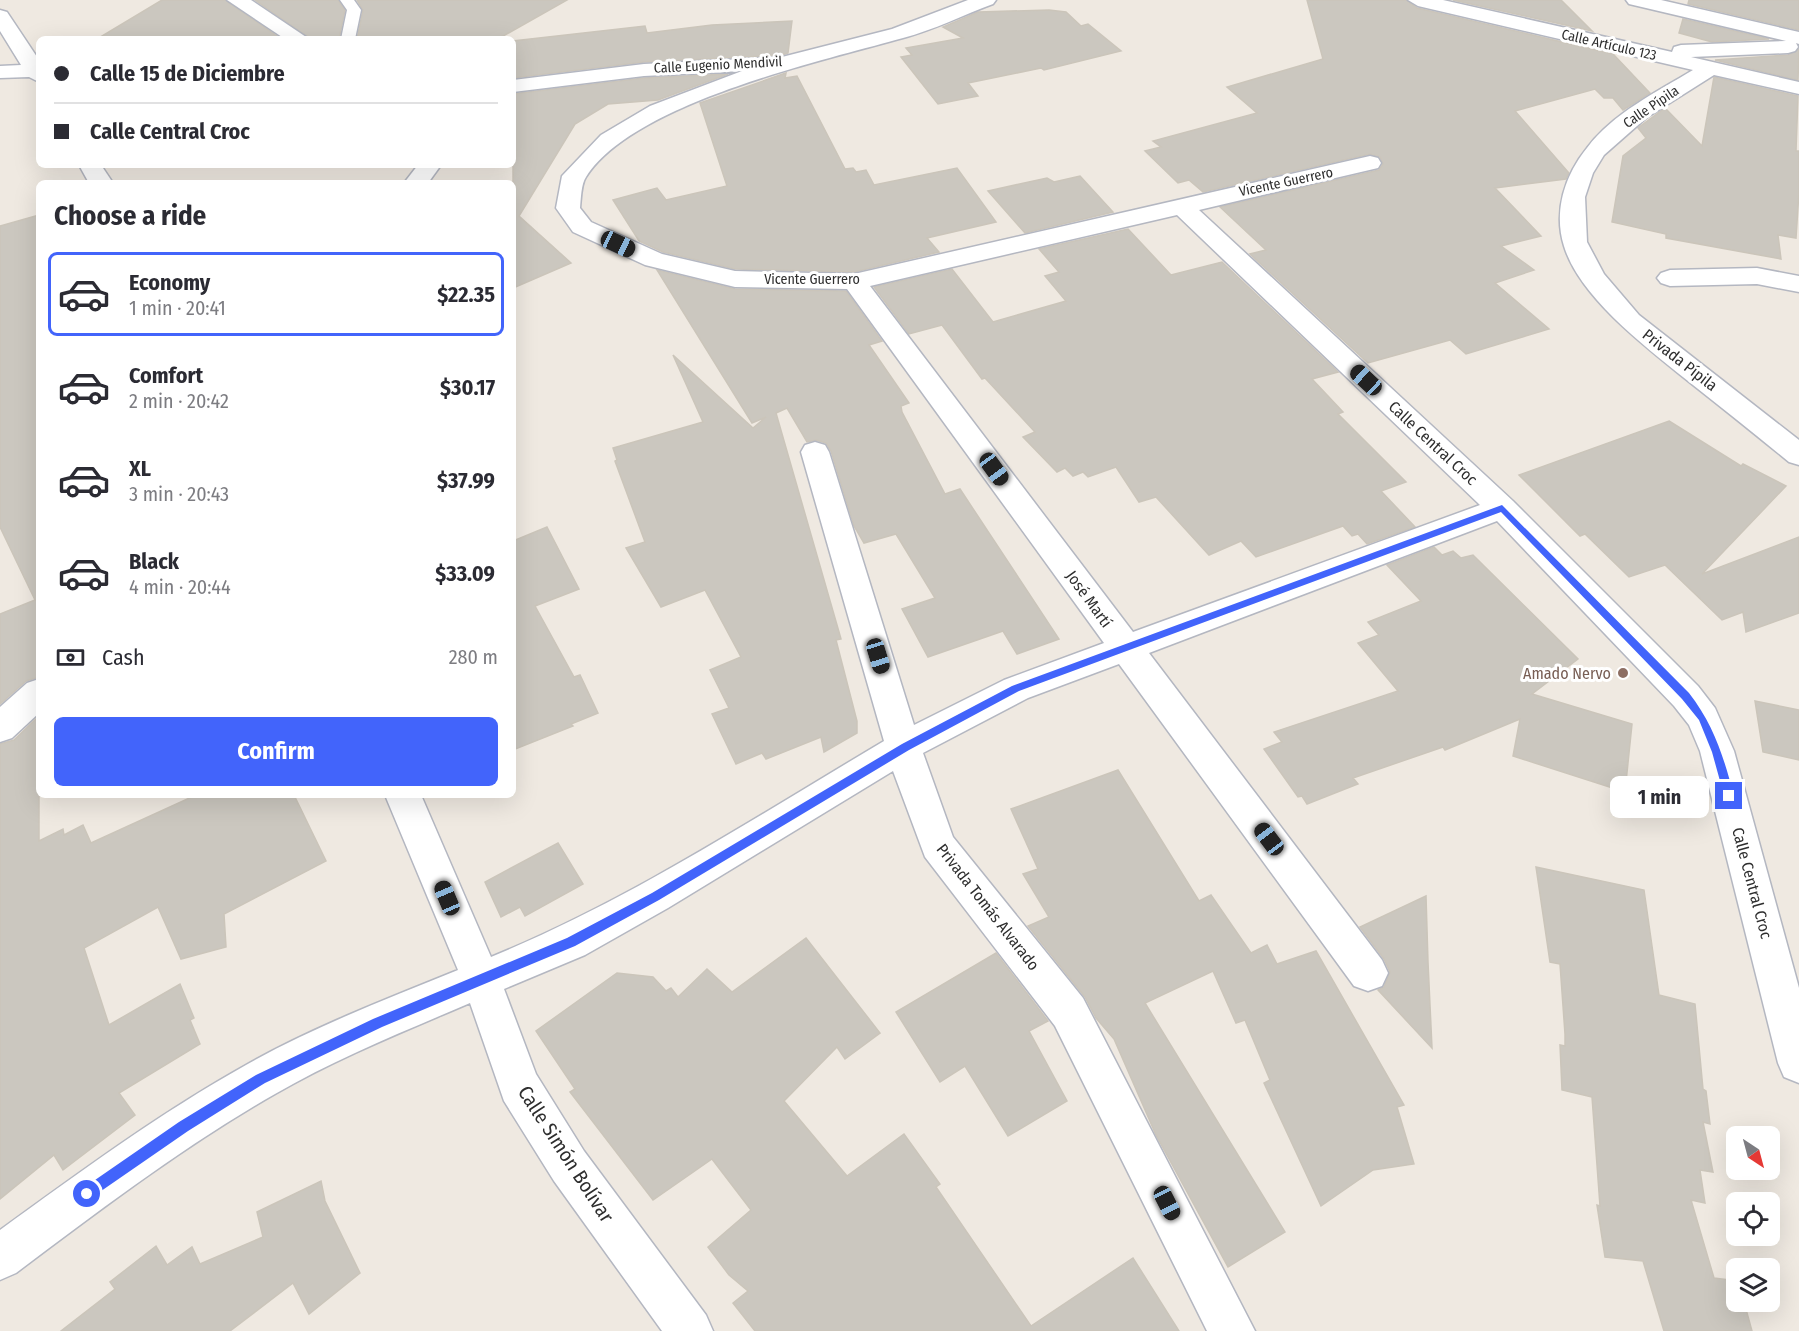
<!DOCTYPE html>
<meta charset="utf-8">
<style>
:root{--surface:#fff;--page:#f7f7f7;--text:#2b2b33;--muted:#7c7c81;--line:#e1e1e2;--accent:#4264fb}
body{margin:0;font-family:"Fira Sans Condensed",sans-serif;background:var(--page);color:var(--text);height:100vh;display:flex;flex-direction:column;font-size:22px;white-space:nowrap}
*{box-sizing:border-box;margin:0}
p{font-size:20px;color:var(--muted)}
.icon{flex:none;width:33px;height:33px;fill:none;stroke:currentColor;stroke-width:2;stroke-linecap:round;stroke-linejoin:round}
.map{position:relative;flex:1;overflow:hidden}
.details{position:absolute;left:36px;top:180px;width:480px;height:618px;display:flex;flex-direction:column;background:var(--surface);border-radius:9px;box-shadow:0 6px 24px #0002}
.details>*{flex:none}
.banner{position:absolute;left:36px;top:36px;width:480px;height:132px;border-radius:9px;box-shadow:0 6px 24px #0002;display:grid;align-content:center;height:132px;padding:0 18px;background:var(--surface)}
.needle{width:39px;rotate:144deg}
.buttons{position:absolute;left:1726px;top:1126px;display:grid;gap:12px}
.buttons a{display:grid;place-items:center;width:54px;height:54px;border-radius:9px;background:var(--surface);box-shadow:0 6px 24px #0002;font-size:30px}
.end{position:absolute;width:27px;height:27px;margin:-14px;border:8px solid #4264fb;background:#fff;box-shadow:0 0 0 3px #fff}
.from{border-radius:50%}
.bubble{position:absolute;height:42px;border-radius:9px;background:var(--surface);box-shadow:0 6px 24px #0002;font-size:20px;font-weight:700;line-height:42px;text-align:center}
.car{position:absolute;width:18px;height:36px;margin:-18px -9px;border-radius:8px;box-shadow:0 0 4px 2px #0007;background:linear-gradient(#222 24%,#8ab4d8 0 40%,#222 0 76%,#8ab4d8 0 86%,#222 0)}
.banner b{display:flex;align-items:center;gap:21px;height:57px;font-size:22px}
.banner b+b{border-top:2px solid var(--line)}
.banner i{width:15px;height:15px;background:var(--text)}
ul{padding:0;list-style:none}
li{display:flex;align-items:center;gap:18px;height:84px;margin:0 12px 9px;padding:0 6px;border:3px solid transparent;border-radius:9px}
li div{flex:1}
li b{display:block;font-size:22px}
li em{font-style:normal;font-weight:700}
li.active{border-color:var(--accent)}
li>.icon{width:54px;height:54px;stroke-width:1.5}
h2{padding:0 18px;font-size:27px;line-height:72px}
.pay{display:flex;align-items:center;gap:15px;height:66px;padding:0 18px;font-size:22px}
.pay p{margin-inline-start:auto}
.primary-button{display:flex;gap:12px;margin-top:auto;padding:12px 18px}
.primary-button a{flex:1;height:69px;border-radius:9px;background:var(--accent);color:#fff;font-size:24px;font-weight:700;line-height:69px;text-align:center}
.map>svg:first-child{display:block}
.building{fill:#cbc7bf;stroke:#cbc5ba;stroke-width:1.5}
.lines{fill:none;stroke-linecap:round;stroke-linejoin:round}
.service-casing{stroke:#b4b7c1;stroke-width:3}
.minor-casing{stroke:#b4b7c1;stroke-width:3}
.service{fill:#fff;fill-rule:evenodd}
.minor{fill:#fff;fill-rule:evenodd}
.route{fill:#4264fb}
.education-dot{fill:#8d6e63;stroke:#fff;stroke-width:2}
.labels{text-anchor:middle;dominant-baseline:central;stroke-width:6;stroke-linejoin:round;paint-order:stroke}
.far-street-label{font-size:14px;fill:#2e2e2e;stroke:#fff}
.street-label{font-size:16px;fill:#2e2e2e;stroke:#fff}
.education-label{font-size:16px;fill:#785e54;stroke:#fff;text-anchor:end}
.near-street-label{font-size:20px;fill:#2e2e2e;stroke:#fff}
</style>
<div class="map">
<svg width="1799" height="1331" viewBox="0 0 1799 1331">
<rect width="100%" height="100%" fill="#efe9e1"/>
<g class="building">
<path d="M 162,0 L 225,0 L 281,39 L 97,39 Z"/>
<path d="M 255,0 L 338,0 L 345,10 L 339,39 L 311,39 Z"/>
<path d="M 357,0 L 567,0 L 498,39 L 357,39 L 363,10 Z"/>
<path d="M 1307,0 L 1406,0 L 1417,8 L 1613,54 L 1650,93 L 1623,110 L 1613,98 L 1604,98 L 1595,89 L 1515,111 L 1569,173 L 1566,179 L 1495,188 L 1541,236 L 1501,246 L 1534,270 L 1495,283 L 1549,329 L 1466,354 L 1450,340 L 1368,363 L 1250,254 L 1266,250 L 1220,207 L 1379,170 L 1383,164 L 1380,157 L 1370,154 L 1203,192 L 1189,180 L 1178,183 L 1145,151 L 1161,147 L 1153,141 L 1257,113 L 1227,87 L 1323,59 Z"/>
<path d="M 1453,0 L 1561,0 L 1592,31 Z"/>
<path d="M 1689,0 L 1799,0 L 1799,30 L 1688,4 Z"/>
<path d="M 1049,10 L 1066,12 L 1081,26 L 1088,24 L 1121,51 L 1044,70 L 1041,68 L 968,83 L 978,96 L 938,104 L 901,57 L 912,55 L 906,48 L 963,38 L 943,27 L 978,12 Z"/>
<path d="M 1683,19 L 1769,39 L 1712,42 L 1679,33 Z"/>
<path d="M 792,21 L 788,53 L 782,55 L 644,62 L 513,78 L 513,41 L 645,26 L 647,33 L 712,25 Z"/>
<path d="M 1799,49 L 1798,80 L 1715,60 L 1788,55 Z"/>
<path d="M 786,73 L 785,78 L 797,76 L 845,169 L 853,168 L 856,172 L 866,170 L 874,185 L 957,168 L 996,222 L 927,238 L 939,252 L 854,272 L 735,269 L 663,252 L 639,241 L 613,200 L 657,188 L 666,200 L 727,186 L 700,103 Z"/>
<path d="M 728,74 L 658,100 L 608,104 L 575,124 L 519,216 L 571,263 L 513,288 L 513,94 L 644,78 Z"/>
<path d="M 1714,77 L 1798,96 L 1796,151 L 1799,151 L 1799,192 L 1796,238 L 1778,235 L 1781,259 L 1666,238 L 1666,234 L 1612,222 L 1623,156 L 1646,138 L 1638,128 L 1665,108 L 1702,146 Z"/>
<path d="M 1080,176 L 1113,212 L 1025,233 L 988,191 L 1047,178 L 1054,182 Z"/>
<path d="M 39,215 L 39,677 L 26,681 L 0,704 L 0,614 L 35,600 L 0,527 L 0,226 Z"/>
<path d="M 1128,229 L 1171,275 L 1222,262 L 1338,372 L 1312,379 L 1343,412 L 1338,414 L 1406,482 L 1381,491 L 1415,527 L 1367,544 L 1358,534 L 1352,536 L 1343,526 L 1256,557 L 1241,541 L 1209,555 L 1156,497 L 1139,502 L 1116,467 L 1088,477 L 1083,472 L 1073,476 L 1065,468 L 1057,472 L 1023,437 L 1035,432 L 985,378 L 982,379 L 942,325 L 909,334 L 874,287 L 952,269 L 993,322 L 1066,301 L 1045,276 L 1059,272 L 1039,249 Z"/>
<path d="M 657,270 L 735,289 L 846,291 L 882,341 L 869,345 L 909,403 L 901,406 L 902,412 L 945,494 L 960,489 L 1059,639 L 1017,654 L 1003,631 L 928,657 L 902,609 L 935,598 L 896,534 L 864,543 L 854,526 L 831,451 L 826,443 L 816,440 L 807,442 L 787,408 L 776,413 L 841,639 L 836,640 L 857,721 L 857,733 L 824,752 L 821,737 L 766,759 L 762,753 L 736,764 L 712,714 L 729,708 L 710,670 L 741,657 L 705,590 L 661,607 L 626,548 L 645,542 L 615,461 L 617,460 L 613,448 L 703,422 L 673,355 L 753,428 L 766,417 L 752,423 Z"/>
<path d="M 1669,421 L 1741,466 L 1743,464 L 1786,486 L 1702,574 L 1799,537 L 1799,613 L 1746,632 L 1743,612 L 1722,620 L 1665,565 L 1629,577 L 1585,534 L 1580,536 L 1519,475 Z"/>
<path d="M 547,527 L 579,589 L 535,606 L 574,677 L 580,675 L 598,713 L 571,724 L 573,726 L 513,750 L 513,541 Z"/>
<path d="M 1434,547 L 1442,555 L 1453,551 L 1461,558 L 1473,555 L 1578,659 L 1532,694 L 1632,724 L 1625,792 L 1513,756 L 1520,719 L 1445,750 L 1443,747 L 1353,778 L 1358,784 L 1307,804 L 1302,796 L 1298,797 L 1264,749 L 1282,742 L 1274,732 L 1398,691 L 1358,643 L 1379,635 L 1368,622 L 1421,601 L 1387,565 Z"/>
<path d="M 1755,701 L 1799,710 L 1799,760 L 1763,752 Z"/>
<path d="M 39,716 L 39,841 L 63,829 L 64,835 L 83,825 L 91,843 L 196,795 L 294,795 L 326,861 L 224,914 L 226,947 L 181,959 L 158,907 L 84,948 L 109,1025 L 180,984 L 194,1018 L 190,1020 L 200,1044 L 119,1093 L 135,1115 L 63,1170 L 54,1155 L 0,1199 L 0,744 L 14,740 Z"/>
<path d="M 1118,770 L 1199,901 L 1211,895 L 1251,953 L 1267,945 L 1277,964 L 1316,951 L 1404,1105 L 1397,1107 L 1414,1164 L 1373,1170 L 1321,1206 L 1264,1083 L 1270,1080 L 1245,1020 L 1236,1023 L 1213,971 L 1145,1003 L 1285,1232 L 1228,1267 L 1156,1135 L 1114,1039 L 1096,1018 L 1085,997 L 1028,926 L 1049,917 L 1023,874 L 1038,869 L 1011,809 Z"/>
<path d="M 558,843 L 583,884 L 525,916 L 520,907 L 501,917 L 485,882 Z"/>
<path d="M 1536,867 L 1644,890 L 1659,995 L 1695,1004 L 1703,1089 L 1706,1091 L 1710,1124 L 1703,1122 L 1713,1172 L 1700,1170 L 1705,1203 L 1691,1200 L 1714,1278 L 1737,1281 L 1737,1302 L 1744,1302 L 1752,1331 L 1664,1331 L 1643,1261 L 1605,1257 L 1597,1205 L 1600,1206 L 1592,1097 L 1562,1090 L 1560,1045 L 1565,1046 L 1565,1034 L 1560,964 L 1550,962 Z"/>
<path d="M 1426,896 L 1428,962 L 1432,1048 L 1378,990 L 1384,987 L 1390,972 L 1384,959 L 1360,927 Z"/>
<path d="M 806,938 L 880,1033 L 845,1059 L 837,1047 L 784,1101 L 847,1176 L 904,1134 L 940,1184 L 936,1187 L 1031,1326 L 1133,1258 L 1179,1331 L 755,1331 L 733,1303 L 748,1291 L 729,1275 L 708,1247 L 751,1210 L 712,1159 L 653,1200 L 570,1092 L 575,1089 L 536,1031 L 617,973 L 653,977 L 666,991 L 671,988 L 678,997 L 707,969 L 732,992 Z"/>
<path d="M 996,953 L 1048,1021 L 1029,1031 L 1067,1101 L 1008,1136 L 965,1066 L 940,1082 L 896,1012 Z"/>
<path d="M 321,1181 L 325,1201 L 360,1273 L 309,1314 L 293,1283 L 230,1331 L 61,1331 L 115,1289 L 110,1282 L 156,1246 L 167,1265 L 192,1247 L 200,1264 L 263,1237 L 257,1212 Z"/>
</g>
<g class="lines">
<g class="service-casing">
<path id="service" d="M 340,0 L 354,0 L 361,10 L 355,39 L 341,39 L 347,10 Z"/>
</g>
<g class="minor-casing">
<g id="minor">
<path d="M 227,0 L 251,0 L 309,39 L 285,39 Z"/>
<path d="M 968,0 L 996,0 L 993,4 C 963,15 934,30 903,38 C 821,61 633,103 586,177 C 581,184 581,199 580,208 L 591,222 L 662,254 L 735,271 L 854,274 L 1370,156 L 1378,158 L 1381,163 L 1378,168 L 1199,210 L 1513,501 L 1698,686 L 1715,708 L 1734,751 L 1799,988 L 1799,1083 L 1784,1077 L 1778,1063 L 1700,751 L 1689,725 L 1674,706 L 1497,521 L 1149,653 L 1382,960 L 1388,973 L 1382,986 L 1368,991 L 1354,986 L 1119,664 L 1028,698 L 923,753 L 953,837 L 1083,998 L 1255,1331 L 1207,1331 L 1055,1026 L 925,857 L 893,771 L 668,908 L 585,955 L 504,989 L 536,1074 L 584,1151 L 706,1315 L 713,1331 L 662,1331 L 554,1181 L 504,1101 L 470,1003 C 405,1031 337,1058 275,1094 C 184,1146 100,1210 16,1273 L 0,1280 L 0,1230 C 80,1172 160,1113 246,1065 C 313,1027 387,999 458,970 L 385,795 L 421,795 L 491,957 C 630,900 756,817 884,741 L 801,452 L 805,445 L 815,442 L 825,445 L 829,452 L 914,725 L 1004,680 L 1104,643 L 847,289 L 735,287 L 645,265 L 573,232 L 556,208 L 562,176 L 601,135 L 650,106 L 742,71 L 644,76 L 513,92 L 513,80 L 644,64 L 782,57 L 892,29 ZM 1177,215 L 1480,505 L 1133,632 L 870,286 Z"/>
<path d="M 1408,0 L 1443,0 L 1672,52 L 1674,47 L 1681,45 L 1786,41 L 1629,4 L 1626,0 L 1661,0 L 1799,32 L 1799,44 L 1796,43 L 1798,47 L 1795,51 L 1788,53 L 1691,57 L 1799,82 L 1799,94 L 1714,75 L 1646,118 L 1604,155 L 1593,173 L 1585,197 L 1587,242 L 1604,274 L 1639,315 L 1799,440 L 1799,465 L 1789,462 C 1757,436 1725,410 1693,385 C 1651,351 1580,299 1564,246 C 1553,211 1565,175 1587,148 C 1613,113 1657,92 1693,70 L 1418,6 Z"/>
<path d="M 0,10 L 7,12 L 39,60 L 39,82 L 29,77 L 0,78 L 0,66 L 21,65 L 0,31 Z"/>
<path d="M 79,165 L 101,165 L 113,183 L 89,183 Z"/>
<path d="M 418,165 L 441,165 L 428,183 L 404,183 Z"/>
<path d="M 1757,268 L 1799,276 L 1799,292 L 1757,284 L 1670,286 L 1661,283 L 1657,278 L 1661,273 L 1670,270 Z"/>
<path d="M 39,679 L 39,713 L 12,738 L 0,742 L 0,707 L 27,683 Z"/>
</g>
</g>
<use href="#service" class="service"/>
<use href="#minor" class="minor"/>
</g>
<path class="route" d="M 1502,505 L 1689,693 C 1714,725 1724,758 1734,796 L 1733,799 L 1725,799 L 1712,752 L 1699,720 L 1682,699 L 1501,512 L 1019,691 L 909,750 L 659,900 L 575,946 L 382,1027 L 265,1083 L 188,1131 L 91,1198 L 82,1198 L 82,1189 L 179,1122 L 256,1075 L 373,1019 L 567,938 L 652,893 L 902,744 L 1012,686 Z"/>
<circle class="education-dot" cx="1623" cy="673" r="6"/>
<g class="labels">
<g class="far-street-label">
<text transform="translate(1609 45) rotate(13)">Calle Artículo 123</text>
<text transform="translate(718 65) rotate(-3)">Calle Eugenio Mendivil</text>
<text transform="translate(1651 107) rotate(-34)">Calle Pípila</text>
<text transform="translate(1286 182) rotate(-12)">Vicente Guerrero</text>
<text x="812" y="279">Vicente Guerrero</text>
</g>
<g class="street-label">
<text transform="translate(1680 360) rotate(38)">Privada Pípila</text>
<text transform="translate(1433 443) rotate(43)">Calle Central Croc</text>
<text transform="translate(1089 599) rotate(54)">José Martí</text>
<text transform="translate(1752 883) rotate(75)">Calle Central Croc</text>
<text transform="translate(988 907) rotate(52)">Privada Tomás Alvarado</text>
</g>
<g class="education-label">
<text x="1611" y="673">Amado Nervo</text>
</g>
<g class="near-street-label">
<text transform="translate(566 1154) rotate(57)">Calle Simón Bolívar</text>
</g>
</g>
</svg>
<div class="buttons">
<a><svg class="needle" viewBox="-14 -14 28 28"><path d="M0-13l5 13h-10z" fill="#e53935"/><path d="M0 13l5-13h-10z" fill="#7c7c81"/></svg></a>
<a><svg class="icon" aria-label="locate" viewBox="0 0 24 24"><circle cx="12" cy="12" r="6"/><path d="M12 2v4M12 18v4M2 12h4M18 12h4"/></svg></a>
<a><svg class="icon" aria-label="layers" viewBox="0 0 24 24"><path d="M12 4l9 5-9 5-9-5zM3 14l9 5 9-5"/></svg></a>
</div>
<i class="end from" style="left:87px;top:1194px"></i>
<i class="end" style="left:1729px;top:796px"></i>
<div class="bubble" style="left:1610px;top:776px;width:99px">1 min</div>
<i class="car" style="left:618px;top:244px;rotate:115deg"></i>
<i class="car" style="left:1366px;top:380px;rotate:313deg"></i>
<i class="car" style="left:994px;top:469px;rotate:144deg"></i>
<i class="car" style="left:878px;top:656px;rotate:163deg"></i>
<i class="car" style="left:1269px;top:839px;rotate:323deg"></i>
<i class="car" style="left:447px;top:898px;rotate:337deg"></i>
<i class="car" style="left:1167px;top:1203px;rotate:153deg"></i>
<div class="banner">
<b><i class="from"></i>Calle 15 de Diciembre</b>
<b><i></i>Calle Central Croc</b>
</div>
<section class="details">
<h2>Choose a ride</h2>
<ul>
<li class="active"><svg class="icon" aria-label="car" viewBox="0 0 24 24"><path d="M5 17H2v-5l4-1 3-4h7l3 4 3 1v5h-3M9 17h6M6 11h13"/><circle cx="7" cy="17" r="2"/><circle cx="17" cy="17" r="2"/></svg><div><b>Economy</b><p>1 min · 20:41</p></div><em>$22.35</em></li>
<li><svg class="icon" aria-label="car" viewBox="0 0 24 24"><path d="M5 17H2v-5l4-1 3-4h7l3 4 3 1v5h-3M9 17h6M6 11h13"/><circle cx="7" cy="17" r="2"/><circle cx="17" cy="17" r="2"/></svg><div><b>Comfort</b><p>2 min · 20:42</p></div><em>$30.17</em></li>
<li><svg class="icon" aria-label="car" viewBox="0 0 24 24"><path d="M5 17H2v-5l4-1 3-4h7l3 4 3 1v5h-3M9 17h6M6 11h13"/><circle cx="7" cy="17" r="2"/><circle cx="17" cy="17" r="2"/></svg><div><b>XL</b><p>3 min · 20:43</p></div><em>$37.99</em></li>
<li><svg class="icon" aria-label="car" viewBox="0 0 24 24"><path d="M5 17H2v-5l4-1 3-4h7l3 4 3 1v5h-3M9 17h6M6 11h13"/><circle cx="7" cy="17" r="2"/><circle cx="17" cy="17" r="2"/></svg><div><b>Black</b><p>4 min · 20:44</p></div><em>$33.09</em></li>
</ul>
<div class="pay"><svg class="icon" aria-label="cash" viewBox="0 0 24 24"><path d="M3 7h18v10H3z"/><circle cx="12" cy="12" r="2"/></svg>Cash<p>280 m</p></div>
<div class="primary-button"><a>Confirm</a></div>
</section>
</div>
